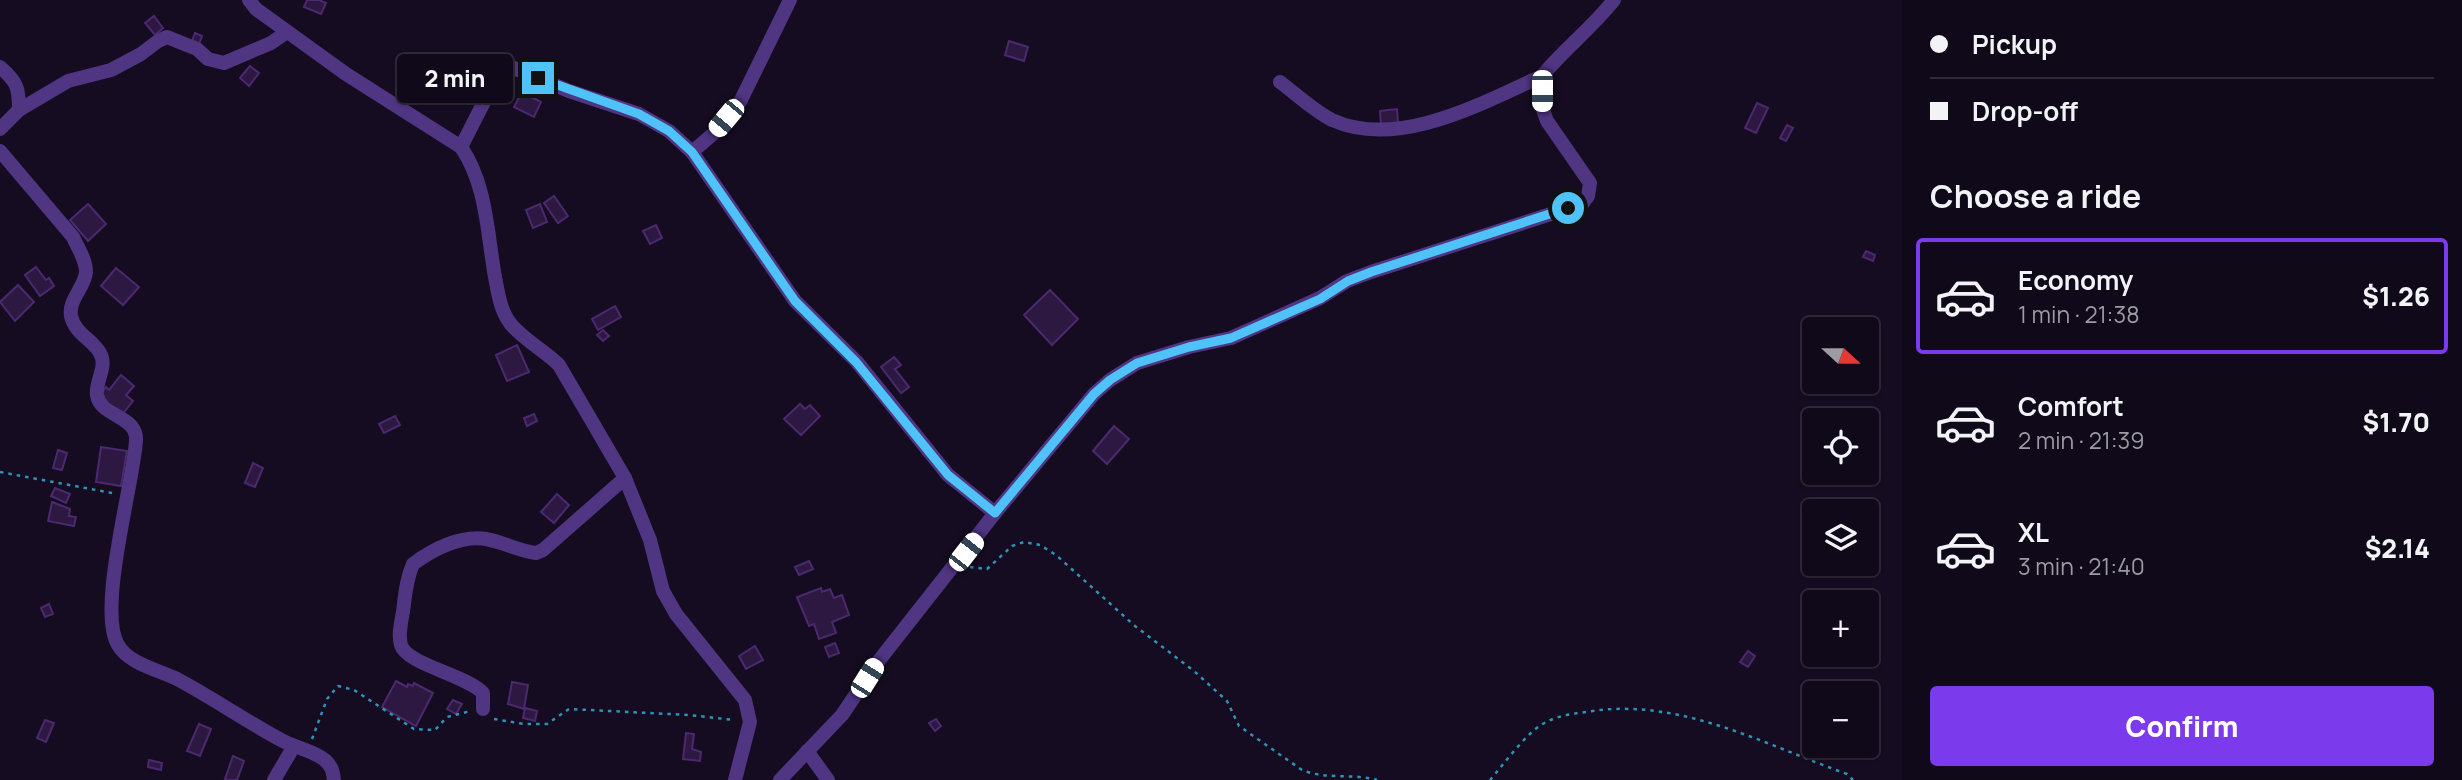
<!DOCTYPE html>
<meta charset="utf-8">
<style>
:root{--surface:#100919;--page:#191222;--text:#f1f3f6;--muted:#9c9aa2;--line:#302a38;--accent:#7c3aed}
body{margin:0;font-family:Manrope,sans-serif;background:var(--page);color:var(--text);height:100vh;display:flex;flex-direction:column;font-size:26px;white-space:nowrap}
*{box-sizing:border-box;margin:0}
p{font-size:23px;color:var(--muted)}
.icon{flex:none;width:38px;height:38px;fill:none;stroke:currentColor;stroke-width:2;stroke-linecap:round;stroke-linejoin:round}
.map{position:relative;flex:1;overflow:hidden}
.panel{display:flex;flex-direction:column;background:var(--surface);width:560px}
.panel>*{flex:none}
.hud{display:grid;align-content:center;height:154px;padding:0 28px;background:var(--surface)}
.needle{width:46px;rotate:111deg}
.tools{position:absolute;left:1802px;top:317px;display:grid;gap:14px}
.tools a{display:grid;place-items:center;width:77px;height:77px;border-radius:7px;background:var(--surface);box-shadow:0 2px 5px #0004,0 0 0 2px var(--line);font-size:35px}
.end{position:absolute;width:32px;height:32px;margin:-16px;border:9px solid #4fc3f7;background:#111;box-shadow:0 0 0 4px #111}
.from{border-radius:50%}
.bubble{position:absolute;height:49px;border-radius:7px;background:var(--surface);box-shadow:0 2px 5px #0004,0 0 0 2px var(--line);font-size:23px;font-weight:800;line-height:49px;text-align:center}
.car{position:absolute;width:21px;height:42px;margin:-21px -10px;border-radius:9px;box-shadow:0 0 5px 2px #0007;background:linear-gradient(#fff 24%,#345 0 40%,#fff 0 76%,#345 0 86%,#fff 0)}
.hud b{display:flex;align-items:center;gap:24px;height:66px;font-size:26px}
.hud b+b{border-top:2px solid var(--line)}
.hud i{width:18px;height:18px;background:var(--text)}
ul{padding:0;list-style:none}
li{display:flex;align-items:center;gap:21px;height:116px;margin:0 14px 10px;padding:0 14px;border:4px solid transparent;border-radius:7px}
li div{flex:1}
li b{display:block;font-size:26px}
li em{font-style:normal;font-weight:800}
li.on{border-color:var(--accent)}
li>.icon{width:63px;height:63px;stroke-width:1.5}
h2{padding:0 28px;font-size:32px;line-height:84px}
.primary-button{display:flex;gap:14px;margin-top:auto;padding:14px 28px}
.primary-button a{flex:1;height:80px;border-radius:7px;background:var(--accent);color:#fff;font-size:28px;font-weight:800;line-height:80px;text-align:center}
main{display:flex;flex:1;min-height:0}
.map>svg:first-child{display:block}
.building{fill:#2d1842;stroke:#4b296f;stroke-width:2}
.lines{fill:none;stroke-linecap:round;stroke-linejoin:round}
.path{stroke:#2a95b6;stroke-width:2.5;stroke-dasharray:3.5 5;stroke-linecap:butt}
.street{stroke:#4f3582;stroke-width:14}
.route{stroke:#4fc3f7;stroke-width:9}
</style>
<main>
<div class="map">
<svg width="1902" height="780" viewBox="0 0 1902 780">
<rect width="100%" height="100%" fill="#160c21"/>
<g class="building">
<path d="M 307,0 L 319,0 L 326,3 L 321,14 L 304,7 Z"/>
<path d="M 154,16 L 163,28 L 155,35 L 145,23 Z"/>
<path d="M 195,33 L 202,36 L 199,44 L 192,41 Z"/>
<path d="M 1009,41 L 1028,47 L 1024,61 L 1005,55 Z"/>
<path d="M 250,66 L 259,73 L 249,86 L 240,78 Z"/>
<path d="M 522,92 L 541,102 L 534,117 L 514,107 Z"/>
<path d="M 1757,103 L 1768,108 L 1756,133 L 1745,128 Z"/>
<path d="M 1397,109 L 1398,123 L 1381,125 L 1380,111 Z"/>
<path d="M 1787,125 L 1793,128 L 1786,141 L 1780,138 Z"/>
<path d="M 554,196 L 568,216 L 558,223 L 544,203 Z"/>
<path d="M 88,204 L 106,224 L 88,241 L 70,220 Z"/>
<path d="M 540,204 L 547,222 L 533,228 L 526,210 Z"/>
<path d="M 656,225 L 662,238 L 650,244 L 643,231 Z"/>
<path d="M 1866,251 L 1875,255 L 1873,261 L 1863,257 Z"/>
<path d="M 36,267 L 46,280 L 49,278 L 54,286 L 40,296 L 25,275 Z"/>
<path d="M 116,268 L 139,287 L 123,305 L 101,286 Z"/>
<path d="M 18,285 L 34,302 L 15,321 L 0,302 Z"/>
<path d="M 1050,290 L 1078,319 L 1052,345 L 1024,315 Z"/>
<path d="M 615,306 L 621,317 L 598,330 L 592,319 Z"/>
<path d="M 603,330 L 609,336 L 603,341 L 597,335 Z"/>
<path d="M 517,345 L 529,372 L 507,381 L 496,355 Z"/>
<path d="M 894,357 L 901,365 L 895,369 L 909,387 L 901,393 L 881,367 Z"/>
<path d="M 121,375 L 134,386 L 126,395 L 133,401 L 121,416 L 98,397 L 106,387 L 109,390 Z"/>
<path d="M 800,404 L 805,409 L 810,405 L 820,416 L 801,435 L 784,419 Z"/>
<path d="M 534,414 L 537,421 L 527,426 L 524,418 Z"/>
<path d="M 395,416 L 400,425 L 384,433 L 379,424 Z"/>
<path d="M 1114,426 L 1129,439 L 1107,464 L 1093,451 Z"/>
<path d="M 101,447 L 127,451 L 121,486 L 96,482 Z"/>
<path d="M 58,450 L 67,453 L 62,470 L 53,468 Z"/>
<path d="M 253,463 L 263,468 L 255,487 L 245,483 Z"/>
<path d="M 55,488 L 70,494 L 66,503 L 51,496 Z"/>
<path d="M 557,494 L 569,505 L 554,523 L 541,512 Z"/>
<path d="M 52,502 L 70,509 L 69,516 L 76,517 L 74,526 L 48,521 Z"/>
<path d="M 809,561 L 813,569 L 799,575 L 795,567 Z"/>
<path d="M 821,588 L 822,592 L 830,589 L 834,598 L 842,595 L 849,615 L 832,622 L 836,633 L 819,639 L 814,624 L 809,626 L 797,597 Z"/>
<path d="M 49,604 L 53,614 L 45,617 L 41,608 Z"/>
<path d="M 835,643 L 839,653 L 829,657 L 825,647 Z"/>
<path d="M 755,646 L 763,660 L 746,669 L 739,656 Z"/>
<path d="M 1748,651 L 1755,656 L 1748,667 L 1740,662 Z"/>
<path d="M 396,681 L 407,687 L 408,684 L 413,686 L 414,683 L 433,693 L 416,726 L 382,707 Z"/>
<path d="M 512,682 L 528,685 L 524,709 L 508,704 Z"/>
<path d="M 453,700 L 462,704 L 456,714 L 447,709 Z"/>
<path d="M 525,708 L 537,711 L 535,721 L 523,718 Z"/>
<path d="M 936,719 L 941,726 L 935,731 L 929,723 Z"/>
<path d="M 45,720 L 54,723 L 46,742 L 37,738 Z"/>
<path d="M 199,724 L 211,729 L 200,756 L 187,751 Z"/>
<path d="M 686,733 L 694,734 L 692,749 L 701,752 L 700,761 L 683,759 Z"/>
<path d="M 233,756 L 244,761 L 237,780 L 227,780 L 225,779 Z"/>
<path d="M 149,760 L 162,763 L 161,770 L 148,767 Z"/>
</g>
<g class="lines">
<g class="path">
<path d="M 0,472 L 112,493"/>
<path d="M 970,567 L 987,569 L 1012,546 L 1024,542 L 1040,545 L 1056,555 L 1135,626 L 1194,671 L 1227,701 L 1239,726 L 1302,770 C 1326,780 1352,773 1377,780"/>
<path d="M 494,719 L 524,724 L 547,724 L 569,709 L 689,715 L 734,720"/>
<path d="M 312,739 L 327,699 L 338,686 L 354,690 L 414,729 L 435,730 L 447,717 L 471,711"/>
<path d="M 1490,780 C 1503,765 1525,735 1541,725 C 1555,716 1570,714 1586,712 C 1677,696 1763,744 1847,774 L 1853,780"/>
</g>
<g class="street">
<path d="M 249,0 L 256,9 L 346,74 L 461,147 C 487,185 487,233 495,277 C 498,292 500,310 510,323 C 521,338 545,351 559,365 L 625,478 L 650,540 L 663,591 L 676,614 L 745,700 L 750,722 L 735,780"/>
<path d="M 0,67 C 17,82 19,87 19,110"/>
<path d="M 1280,82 C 1296,94 1314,111 1332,120 C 1398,150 1482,103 1542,76"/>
<path d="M 0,129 L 19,110 L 68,81 L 111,70 L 141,54 L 158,41 L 167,37 L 197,49 L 208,59 L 224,63 L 271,43 L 287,32"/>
<path d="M 461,147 L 486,98 L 509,66 L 569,91 L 639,114 L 669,131 L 692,152 L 795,301 L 857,362 L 948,475 L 995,513"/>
<path d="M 0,151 L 73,237 C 78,248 86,260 86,272 C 85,287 68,300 71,316 C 75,334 92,339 100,353 C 108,367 95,381 97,395 C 100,417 138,415 136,441 C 133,485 97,610 118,645 C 129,664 159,670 177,679 C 213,698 247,722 283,741 C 296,748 315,751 326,761 C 332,767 333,772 334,780"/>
<path d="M 692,152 L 713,134 L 740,102 L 790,0"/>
<path d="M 483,709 L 483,693 C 466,675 406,664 401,645 C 398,634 401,623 403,612 C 405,596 406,580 413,564 C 433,549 461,535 486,539 C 503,542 519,551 536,553 L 543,550 L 625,478"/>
<path d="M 807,751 L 828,780"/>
<path d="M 274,780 L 294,746"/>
<path d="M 780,780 L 842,715 L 877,663 L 995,513 L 1094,394 L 1110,380 L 1137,363 L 1189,347 L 1231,338 L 1320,298 L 1347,281 L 1371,272 L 1582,204 L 1588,196 L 1590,183 L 1547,121 L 1542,107 L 1542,76 C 1564,49 1592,28 1614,0"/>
</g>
</g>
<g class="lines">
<path class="route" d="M 538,78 L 639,114 L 669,131 L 692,152 L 795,301 L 856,362 L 948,475 L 995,513 L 1094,394 L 1110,380 L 1137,363 L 1189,347 L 1231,338 L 1320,299 L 1348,281 L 1371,272 L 1568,208"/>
</g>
</svg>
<div class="tools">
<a><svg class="needle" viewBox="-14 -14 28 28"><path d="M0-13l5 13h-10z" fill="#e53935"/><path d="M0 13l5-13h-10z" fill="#9c9aa2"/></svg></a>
<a><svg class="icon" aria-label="locate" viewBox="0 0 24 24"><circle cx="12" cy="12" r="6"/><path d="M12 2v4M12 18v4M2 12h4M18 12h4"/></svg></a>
<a><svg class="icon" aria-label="layers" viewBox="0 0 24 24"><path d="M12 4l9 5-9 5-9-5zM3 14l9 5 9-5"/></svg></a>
<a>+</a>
<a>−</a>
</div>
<i class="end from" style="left:1568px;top:208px"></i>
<i class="end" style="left:538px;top:78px"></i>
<div class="bubble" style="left:397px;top:54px;width:116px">2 min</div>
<i class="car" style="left:1542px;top:91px;rotate:180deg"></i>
<i class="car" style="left:726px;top:118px;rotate:220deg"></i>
<i class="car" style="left:966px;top:552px;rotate:38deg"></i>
<i class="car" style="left:867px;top:678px;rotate:32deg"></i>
</div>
<section class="panel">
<div class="hud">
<b><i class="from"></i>Pickup</b>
<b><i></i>Drop-off</b>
</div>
<h2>Choose a ride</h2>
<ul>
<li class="on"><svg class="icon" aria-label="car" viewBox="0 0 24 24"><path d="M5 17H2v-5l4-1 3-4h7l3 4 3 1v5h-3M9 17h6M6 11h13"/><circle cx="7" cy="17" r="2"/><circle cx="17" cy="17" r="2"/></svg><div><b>Economy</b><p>1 min · 21:38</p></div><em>$1.26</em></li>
<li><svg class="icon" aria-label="car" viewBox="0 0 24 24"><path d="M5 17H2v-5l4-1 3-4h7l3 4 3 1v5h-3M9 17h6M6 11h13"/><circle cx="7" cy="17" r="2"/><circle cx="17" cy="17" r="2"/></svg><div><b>Comfort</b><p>2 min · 21:39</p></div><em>$1.70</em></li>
<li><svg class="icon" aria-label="car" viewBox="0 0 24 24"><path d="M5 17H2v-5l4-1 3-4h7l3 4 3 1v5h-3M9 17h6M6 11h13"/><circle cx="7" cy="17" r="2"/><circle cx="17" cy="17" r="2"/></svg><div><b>XL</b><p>3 min · 21:40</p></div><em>$2.14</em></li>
</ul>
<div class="primary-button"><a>Confirm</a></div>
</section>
</main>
